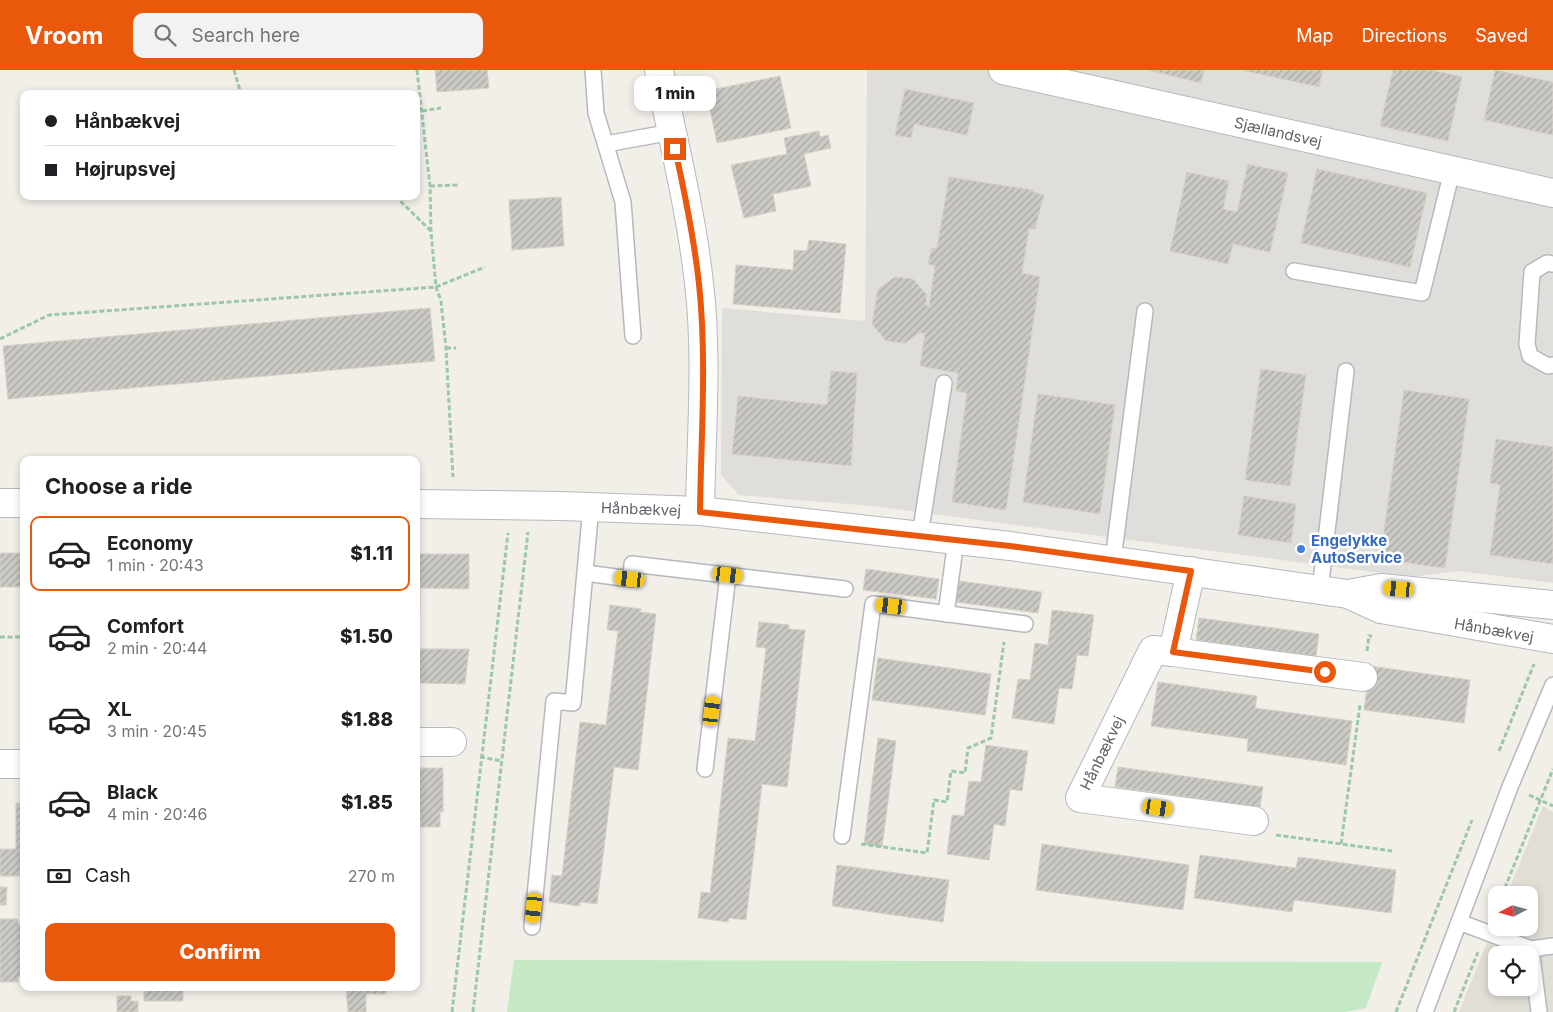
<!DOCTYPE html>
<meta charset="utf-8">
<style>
:root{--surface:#fff;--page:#f2f2f2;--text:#202124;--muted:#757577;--line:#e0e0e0;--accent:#ea580c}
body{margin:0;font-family:Inter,sans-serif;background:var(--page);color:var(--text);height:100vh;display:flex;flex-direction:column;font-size:19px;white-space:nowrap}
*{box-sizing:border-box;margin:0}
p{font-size:16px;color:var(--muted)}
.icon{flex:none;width:28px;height:28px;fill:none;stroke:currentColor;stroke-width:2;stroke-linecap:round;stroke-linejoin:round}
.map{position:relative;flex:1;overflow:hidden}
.panel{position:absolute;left:20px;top:386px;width:400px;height:535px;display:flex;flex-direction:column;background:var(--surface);border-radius:10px;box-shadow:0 2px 8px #0003}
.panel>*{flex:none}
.top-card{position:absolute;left:20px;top:20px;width:400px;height:110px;border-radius:10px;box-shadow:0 2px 8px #0003;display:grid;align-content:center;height:110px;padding:0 25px;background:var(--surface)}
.needle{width:32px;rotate:264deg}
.controls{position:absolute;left:1488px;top:816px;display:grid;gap:10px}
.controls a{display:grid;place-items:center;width:50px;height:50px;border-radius:10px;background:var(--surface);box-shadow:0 2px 8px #0003;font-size:25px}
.end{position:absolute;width:22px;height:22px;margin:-11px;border:6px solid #ea580c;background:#fff;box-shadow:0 0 0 2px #fff}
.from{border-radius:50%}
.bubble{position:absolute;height:35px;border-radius:10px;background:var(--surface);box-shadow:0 2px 8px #0003;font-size:16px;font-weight:800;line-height:35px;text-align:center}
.car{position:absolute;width:15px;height:30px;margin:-15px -8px;border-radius:6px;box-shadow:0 0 4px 1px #0007;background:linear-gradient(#f5c518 24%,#345 0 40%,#f5c518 0 76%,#345 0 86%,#f5c518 0)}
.top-card b{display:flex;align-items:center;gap:18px;height:48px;font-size:19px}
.top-card b+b{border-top:1px solid var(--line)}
.top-card i{width:12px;height:12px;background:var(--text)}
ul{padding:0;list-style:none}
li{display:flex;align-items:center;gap:15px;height:75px;margin:0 10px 8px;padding:0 15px;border:2px solid transparent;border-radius:10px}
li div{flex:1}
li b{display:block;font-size:19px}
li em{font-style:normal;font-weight:800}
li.selected{border-color:var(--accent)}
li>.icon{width:45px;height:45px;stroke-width:1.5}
h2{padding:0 25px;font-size:22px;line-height:60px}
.pay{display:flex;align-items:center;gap:12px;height:55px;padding:0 25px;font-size:19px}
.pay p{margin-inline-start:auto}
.action{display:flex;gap:10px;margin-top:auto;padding:10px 25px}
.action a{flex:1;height:58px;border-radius:10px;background:var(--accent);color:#fff;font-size:20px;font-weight:800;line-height:58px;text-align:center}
header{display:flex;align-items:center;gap:30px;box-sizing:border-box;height:70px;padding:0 25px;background:var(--accent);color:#fff}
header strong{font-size:24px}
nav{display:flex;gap:28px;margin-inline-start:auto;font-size:18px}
.search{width:350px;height:45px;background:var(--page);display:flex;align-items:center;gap:12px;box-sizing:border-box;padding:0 18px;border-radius:10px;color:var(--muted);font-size:19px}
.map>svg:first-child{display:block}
.industrial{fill:#e0deda}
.education{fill:#e1ded6;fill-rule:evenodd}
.pitch{fill:#c5e8c5}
.building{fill:url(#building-hatch);stroke:#d6d1c6}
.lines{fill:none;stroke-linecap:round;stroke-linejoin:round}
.service-casing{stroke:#b5b8bc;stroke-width:18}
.minor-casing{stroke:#b5b8bc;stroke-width:30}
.tertiary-casing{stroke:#b5b8bc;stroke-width:30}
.path{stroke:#9cc7a9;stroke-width:3;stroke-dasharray:5 2.5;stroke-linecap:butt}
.service{stroke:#fff;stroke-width:15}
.minor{stroke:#fff;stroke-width:28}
.tertiary{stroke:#fff;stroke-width:28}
.route{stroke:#ea580c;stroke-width:6}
.shop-dot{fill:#3f7fe0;stroke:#fff;stroke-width:2}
.labels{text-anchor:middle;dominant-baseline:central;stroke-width:5;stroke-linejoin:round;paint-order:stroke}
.street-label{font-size:15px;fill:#5f6368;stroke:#fff}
.shop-label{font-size:15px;font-weight:bold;fill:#366cbe;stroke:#fff;text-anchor:start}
</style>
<header>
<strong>Vroom</strong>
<div class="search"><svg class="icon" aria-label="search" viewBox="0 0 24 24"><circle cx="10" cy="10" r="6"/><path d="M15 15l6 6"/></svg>Search here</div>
<nav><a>Map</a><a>Directions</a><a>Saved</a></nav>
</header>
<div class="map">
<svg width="1553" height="942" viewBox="0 0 1553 942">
<defs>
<pattern id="building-hatch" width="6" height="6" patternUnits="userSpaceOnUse" patternTransform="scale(1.25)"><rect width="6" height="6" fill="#cccac5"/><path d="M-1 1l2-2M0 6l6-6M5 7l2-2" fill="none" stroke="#a9a8a4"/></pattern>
</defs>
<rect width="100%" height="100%" fill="#f1efe8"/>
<path class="industrial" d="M 867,0 L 1553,0 L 1553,513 L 1458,501 L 1410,507 L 873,436 L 739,425 L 721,405 L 722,238 L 865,251 Z"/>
<path class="education" d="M 1543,736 L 1553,742 L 1553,942 L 1459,942 L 1496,850 L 1496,858 L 1529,858 L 1529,825 L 1507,825 ZM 1496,885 L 1529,885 L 1529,918 L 1496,918 Z"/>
<path class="pitch" d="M 514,890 L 1382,892 L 1366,938 L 1345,942 L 507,942 Z"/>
<g class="building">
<path d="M 435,0 L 487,0 L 489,18 L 437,22 Z"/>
<path d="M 1148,0 L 1204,0 L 1201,13 Z"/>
<path d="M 1241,0 L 1323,0 L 1319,17 Z"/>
<path d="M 1393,0 L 1432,0 L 1462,7 L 1448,71 L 1380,56 Z"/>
<path d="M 1495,0 L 1553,12 L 1553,65 L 1484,50 Z"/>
<path d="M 780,6 L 791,58 L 717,73 L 706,21 Z"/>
<path d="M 905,19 L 974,33 L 967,65 L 914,54 L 911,68 L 895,65 Z"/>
<path d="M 819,61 L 820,67 L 828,65 L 831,78 L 804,84 L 811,116 L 773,124 L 776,141 L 744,148 L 731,95 L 787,84 L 784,68 Z"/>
<path d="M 1248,94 L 1288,103 L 1270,182 L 1233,174 L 1228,194 L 1170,181 L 1187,102 L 1229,111 L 1223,139 L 1237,142 Z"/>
<path d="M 1317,99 L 1427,123 L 1410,197 L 1301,173 Z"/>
<path d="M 949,107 L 1033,120 L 1033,122 L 1044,125 L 1035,159 L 1029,159 L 1022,203 L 1040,207 L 1006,440 L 952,432 L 967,323 L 956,321 L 958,303 L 920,296 L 925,263 L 919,263 L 905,273 L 886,271 L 872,254 L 878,219 L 895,207 L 913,209 L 927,225 L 926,235 L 929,236 L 935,196 L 928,194 L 932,178 L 937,178 Z"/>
<path d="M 561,127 L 564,176 L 512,180 L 509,130 Z"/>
<path d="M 809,170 L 846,174 L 840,243 L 733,234 L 736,195 L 793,200 L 794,180 L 807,181 Z"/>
<path d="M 430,238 L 435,291 L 8,329 L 3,276 Z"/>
<path d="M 1261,299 L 1306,305 L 1290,416 L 1245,410 Z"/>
<path d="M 831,301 L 857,303 L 851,396 L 732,384 L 738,326 L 827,335 Z"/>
<path d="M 1404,320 L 1469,329 L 1445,498 L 1380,489 Z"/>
<path d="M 1038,324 L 1115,335 L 1100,444 L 1023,432 Z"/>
<path d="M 1496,369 L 1553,377 L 1553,494 L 1490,485 L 1500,415 L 1490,413 Z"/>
<path d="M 1244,426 L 1296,434 L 1291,473 L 1238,465 Z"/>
<rect x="0" y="483" width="24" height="34"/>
<path d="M 416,484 L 469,484 L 469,519 L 420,518 L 420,543 L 416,543 Z"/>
<path d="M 866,499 L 939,509 L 936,529 L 863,520 Z"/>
<path d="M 959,511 L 1042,522 L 1038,543 L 956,532 Z"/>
<path d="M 610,535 L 641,539 L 640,542 L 656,544 L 638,700 L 614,697 L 597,834 L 580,832 L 580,836 L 549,832 L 552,805 L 562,806 L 580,652 L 606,655 L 618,561 L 607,560 Z"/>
<path d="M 1052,540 L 1094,545 L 1088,586 L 1077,585 L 1072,619 L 1059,618 L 1054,654 L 1012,648 L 1018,609 L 1030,610 L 1035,573 L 1048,575 Z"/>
<path d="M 1199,548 L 1319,564 L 1316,586 L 1196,570 Z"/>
<path d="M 759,552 L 789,555 L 789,559 L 805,560 L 787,717 L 762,714 L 746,850 L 729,848 L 728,852 L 698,848 L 701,822 L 710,823 L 728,668 L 755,671 L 766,578 L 756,577 Z"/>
<path d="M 416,579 L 469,579 L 465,614 L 419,613 L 419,638 L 416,638 Z"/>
<path d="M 878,588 L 991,604 L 985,645 L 872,630 Z"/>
<path d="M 1370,596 L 1470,610 L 1464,653 L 1364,640 Z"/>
<path d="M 1158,612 L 1257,626 L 1255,638 L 1352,651 L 1346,695 L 1247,681 L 1248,669 L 1151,656 Z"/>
<path d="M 878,668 L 896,671 L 882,777 L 864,774 Z"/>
<path d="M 986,675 L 1028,681 L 1022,721 L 1010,719 L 1005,756 L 994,754 L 989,790 L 947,784 L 952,745 L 964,746 L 969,711 L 981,712 Z"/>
<path d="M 1118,697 L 1263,717 L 1260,737 L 1115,717 Z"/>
<path d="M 416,698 L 443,698 L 443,742 L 440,742 L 440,757 L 420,757 L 420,742 L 416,742 Z"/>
<path d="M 16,733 L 24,733 L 24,799 L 20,799 L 20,806 L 0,806 L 0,779 L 16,779 Z"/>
<path d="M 1042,774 L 1189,795 L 1183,840 L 1036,820 Z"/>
<path d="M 1200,785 L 1296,798 L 1298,787 L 1396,800 L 1391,843 L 1294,830 L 1292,842 L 1194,828 Z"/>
<path d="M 837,795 L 949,810 L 943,852 L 832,836 Z"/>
<path d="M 0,817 L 7,817 L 6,835 L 0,835 Z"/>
<path d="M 0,849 L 18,849 L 18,854 L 24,854 L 24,906 L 18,906 L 18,912 L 0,912 Z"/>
<rect x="144" y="918" width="39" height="13"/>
<path d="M 346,918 L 386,918 L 386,924 L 366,924 L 366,942 L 348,942 Z"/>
<path d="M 117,926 L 131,926 L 131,931 L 138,931 L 138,942 L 117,942 Z"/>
</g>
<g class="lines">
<g class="service-casing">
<g id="service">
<path d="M 593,0 L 596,43 L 623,132 L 633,266"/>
<path d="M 606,74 L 672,62"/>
<path d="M 1553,194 L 1547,193 L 1532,202 L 1527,274 L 1530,286 L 1548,296 L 1553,295"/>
<path d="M 1294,201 L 1422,223 L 1452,101"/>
<path d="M 920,465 L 944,313"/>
<path d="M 1113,490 L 1145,241"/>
<path d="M 585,503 L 631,509 L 632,494 L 845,519"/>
<path d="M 1320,520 L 1346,301"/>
<path d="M 946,544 L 956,470"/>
<path d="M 705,699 L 728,505"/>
<path d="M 842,766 L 873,534 L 1025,554"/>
<path d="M 1459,852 L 1531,879 L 1553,876"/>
<path d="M 532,857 L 554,631 L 573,633 L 591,437"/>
<path d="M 1531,879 L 1539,942"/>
<path d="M 1425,942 L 1510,717 L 1553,615"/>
</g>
</g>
<g class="minor-casing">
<g id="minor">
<path d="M 659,0 C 673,71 691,141 699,213 C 708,288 701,366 700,441"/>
<path d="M 1003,0 L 1553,123"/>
<path d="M 1191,501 L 1173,582 L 1153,580 L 1080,728 L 1254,751"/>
<path d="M 1173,582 L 1363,607"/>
<path d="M 416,672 L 452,672"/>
<path d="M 0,694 L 24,694"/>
</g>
</g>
<g class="tertiary-casing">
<g id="tertiary">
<path d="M 0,433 L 24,433"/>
<path d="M 416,434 L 561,436 L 700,441 L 1010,476 L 1348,524 L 1381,539 L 1553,569"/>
<path d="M 1348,524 L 1381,518 L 1553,535"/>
</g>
</g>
<g class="path">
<path d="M 234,0 L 241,24"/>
<path d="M 417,0 L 430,116 L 431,162 L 436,217 L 441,231 L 446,278 L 453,407"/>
<path d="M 422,41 L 441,38"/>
<path d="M 430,116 L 460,115"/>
<path d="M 395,126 L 431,161"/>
<path d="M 0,269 L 49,245 L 436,217 L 485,197"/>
<path d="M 446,278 L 456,278"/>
<path d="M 0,567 L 24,567"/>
<path d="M 1367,581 L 1369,566 L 1372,566"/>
<path d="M 1499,681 L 1534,594"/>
<path d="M 480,687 L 502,691"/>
<path d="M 1529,725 L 1553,736"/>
<path d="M 1276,765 L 1392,781"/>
<path d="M 861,774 L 927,783 L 934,730 L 947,732 L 951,701 L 965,703 L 968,678 L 991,668 L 1004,572"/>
<path d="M 1341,774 L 1360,635"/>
<path d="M 1502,825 L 1553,699"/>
<path d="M 452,942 L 508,463"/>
<path d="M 473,942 L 528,462"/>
<path d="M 1396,942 L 1472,750"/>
<path d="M 1454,942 L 1478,882"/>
</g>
<use href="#service" class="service"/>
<use href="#minor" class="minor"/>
<use href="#tertiary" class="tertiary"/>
</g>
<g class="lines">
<path class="route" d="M 675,79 C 685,124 694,168 699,214 C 707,289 701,366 700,442 L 1010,476 L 1191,501 L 1173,582 L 1325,602"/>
</g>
<circle class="shop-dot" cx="1301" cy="479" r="5"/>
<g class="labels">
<g class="street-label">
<text transform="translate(1278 62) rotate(13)">Sjællandsvej</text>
<text transform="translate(641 439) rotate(2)">Hånbækvej</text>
<text transform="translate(1494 560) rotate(10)">Hånbækvej</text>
<text transform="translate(1102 683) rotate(-64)">Hånbækvej</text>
</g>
<g class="shop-label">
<text x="1311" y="470">Engelykke<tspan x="1311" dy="17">AutoService</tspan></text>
</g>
</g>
</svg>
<div class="controls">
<a><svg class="needle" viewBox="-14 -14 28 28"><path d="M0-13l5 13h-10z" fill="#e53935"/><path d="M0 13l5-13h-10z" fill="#757577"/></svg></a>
<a><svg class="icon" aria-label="locate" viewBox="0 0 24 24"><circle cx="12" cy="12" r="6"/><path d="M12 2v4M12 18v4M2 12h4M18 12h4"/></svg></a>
</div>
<i class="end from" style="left:1325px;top:602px"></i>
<i class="end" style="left:675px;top:79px"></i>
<div class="bubble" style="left:634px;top:6px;width:82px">1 min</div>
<i class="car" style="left:728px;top:505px;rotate:97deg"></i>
<i class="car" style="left:630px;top:509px;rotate:276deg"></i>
<i class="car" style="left:1399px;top:519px;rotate:275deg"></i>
<i class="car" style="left:891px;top:536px;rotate:277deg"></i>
<i class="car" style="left:712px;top:641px;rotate:7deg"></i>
<i class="car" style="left:1158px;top:738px;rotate:98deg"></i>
<i class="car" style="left:534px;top:838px;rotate:186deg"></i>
<div class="top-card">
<b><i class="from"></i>Hånbækvej</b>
<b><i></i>Højrupsvej</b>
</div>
<section class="panel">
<h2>Choose a ride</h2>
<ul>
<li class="selected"><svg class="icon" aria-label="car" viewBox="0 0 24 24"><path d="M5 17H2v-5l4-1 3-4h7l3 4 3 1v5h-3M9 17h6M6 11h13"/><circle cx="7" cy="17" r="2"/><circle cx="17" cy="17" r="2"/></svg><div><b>Economy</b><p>1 min · 20:43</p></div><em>$1.11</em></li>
<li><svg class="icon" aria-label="car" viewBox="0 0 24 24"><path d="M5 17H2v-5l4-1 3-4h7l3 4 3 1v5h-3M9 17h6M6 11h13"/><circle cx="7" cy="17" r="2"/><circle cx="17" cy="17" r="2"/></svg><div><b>Comfort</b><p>2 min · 20:44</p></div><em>$1.50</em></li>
<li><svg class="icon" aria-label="car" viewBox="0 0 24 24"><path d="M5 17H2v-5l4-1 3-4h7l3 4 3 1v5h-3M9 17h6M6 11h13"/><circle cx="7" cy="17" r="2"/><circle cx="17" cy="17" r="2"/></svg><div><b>XL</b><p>3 min · 20:45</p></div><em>$1.88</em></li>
<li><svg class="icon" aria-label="car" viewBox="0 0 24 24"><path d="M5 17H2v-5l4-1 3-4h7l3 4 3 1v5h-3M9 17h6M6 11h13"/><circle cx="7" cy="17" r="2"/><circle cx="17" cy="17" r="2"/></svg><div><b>Black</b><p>4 min · 20:46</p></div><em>$1.85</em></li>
</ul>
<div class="pay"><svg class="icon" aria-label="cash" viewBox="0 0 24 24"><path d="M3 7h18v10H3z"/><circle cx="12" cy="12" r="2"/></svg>Cash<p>270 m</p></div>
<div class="action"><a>Confirm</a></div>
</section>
</div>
